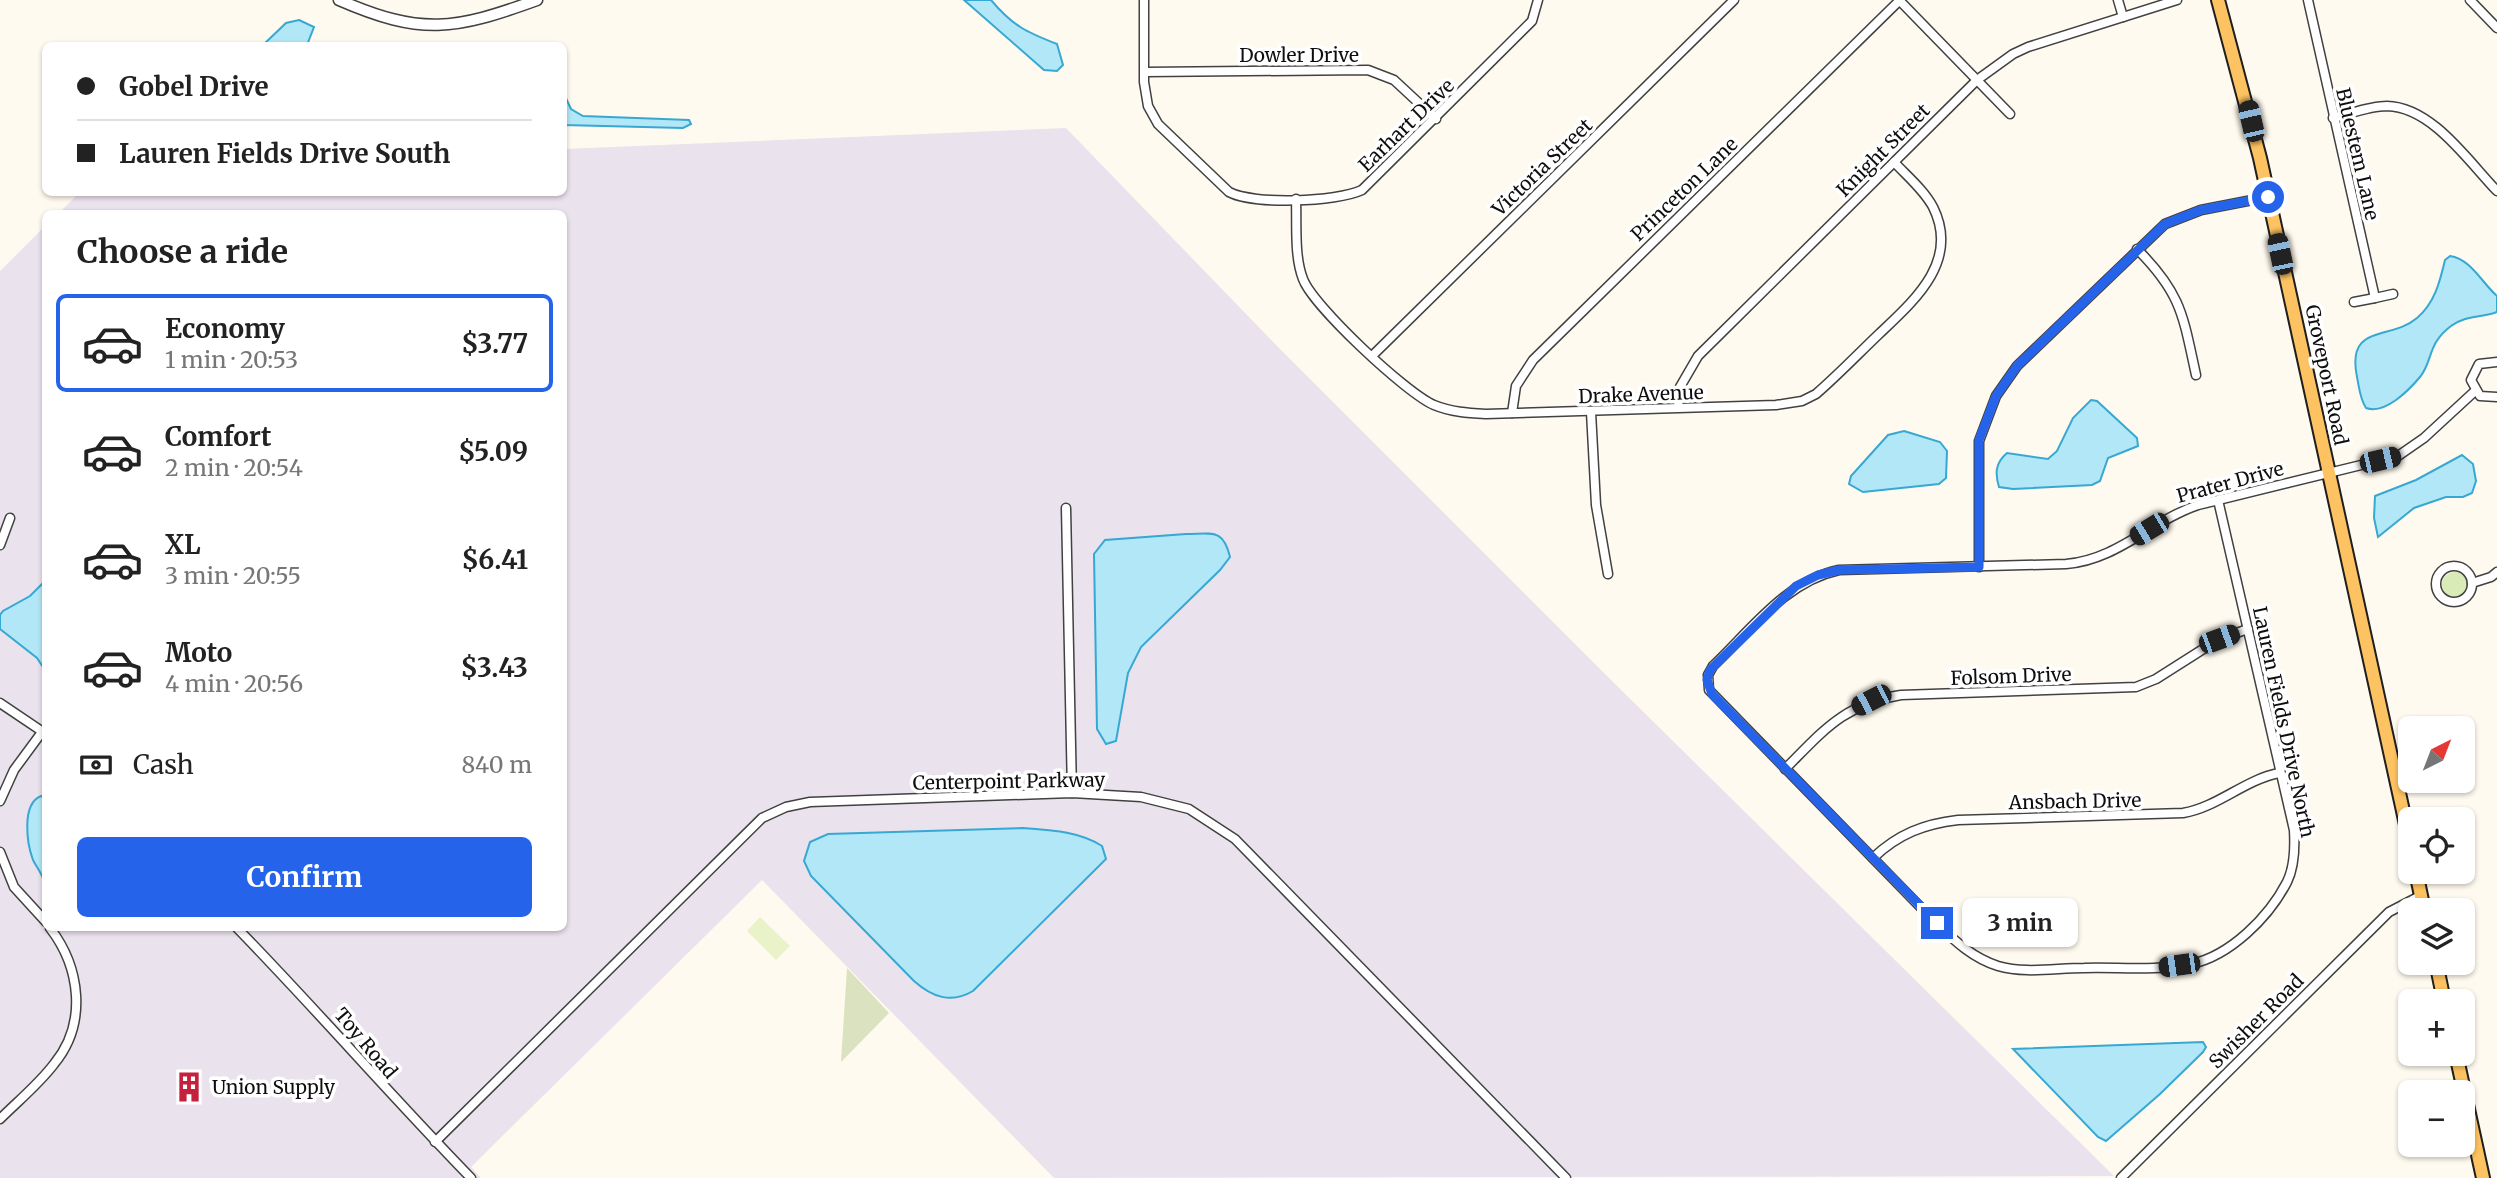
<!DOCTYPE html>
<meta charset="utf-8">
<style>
:root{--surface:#fff;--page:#f6f6f6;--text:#222;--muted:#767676;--line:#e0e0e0;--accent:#2563eb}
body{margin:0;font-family:Merriweather,serif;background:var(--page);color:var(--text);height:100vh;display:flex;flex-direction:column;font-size:26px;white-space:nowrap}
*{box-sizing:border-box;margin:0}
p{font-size:23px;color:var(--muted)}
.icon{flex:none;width:38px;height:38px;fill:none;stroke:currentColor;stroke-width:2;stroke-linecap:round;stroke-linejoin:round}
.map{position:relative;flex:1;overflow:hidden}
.sheet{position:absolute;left:42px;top:210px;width:525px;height:721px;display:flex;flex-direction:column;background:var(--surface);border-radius:10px;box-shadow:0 2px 5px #0004}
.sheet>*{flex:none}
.banner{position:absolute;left:42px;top:42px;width:525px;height:154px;border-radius:10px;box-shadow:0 2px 5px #0004;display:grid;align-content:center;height:154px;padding:0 35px;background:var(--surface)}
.needle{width:46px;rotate:42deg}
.tools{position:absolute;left:2398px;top:716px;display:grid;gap:14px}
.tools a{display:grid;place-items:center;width:77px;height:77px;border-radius:10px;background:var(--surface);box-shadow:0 2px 5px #0004;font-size:35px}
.end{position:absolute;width:32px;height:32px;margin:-16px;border:9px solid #2563eb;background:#fff;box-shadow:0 0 0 4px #fff}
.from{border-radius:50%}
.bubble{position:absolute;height:49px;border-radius:10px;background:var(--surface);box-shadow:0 2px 5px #0004;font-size:23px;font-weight:700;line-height:49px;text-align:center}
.car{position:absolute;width:21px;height:42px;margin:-21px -10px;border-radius:9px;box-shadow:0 0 5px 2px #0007;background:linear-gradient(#222 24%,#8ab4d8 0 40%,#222 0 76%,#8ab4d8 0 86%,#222 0)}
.banner b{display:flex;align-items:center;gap:24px;height:66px;font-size:26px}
.banner b+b{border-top:2px solid var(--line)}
.banner i{width:18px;height:18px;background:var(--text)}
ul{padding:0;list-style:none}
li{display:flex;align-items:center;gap:21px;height:98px;margin:0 14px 10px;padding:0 21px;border:4px solid transparent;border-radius:10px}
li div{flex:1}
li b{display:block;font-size:26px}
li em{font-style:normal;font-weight:700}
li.current{border-color:var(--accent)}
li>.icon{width:63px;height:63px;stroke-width:1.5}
h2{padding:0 35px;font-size:32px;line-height:84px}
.pay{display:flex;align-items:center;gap:18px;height:77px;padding:0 35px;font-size:26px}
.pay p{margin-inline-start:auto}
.cta{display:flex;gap:14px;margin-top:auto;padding:14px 35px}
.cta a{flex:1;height:80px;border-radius:10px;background:var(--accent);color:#fff;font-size:28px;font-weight:700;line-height:80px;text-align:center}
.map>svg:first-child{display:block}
.industrial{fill:#eae2ed}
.green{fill:#d9ebb7}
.cemetery{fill:#dbe2bf}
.pitch{fill:#e9f2c9}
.water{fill:#b2e7f8;stroke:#36a8d2;stroke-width:2}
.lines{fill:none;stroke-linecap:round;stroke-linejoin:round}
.minor-casing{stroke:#414141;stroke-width:11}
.tertiary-casing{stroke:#414141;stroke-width:13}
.primary-casing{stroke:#1f1f1f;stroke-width:16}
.minor{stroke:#fff;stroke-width:8}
.tertiary{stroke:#fff;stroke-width:10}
.primary{stroke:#fdc261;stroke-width:12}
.route{stroke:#2563eb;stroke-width:9}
.labels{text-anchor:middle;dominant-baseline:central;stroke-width:7;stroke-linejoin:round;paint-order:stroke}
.street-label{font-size:19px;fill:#0e0e0e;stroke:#fff}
.poi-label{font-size:19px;fill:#0e0e0e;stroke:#fff;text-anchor:start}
</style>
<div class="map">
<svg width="2497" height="1178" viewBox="0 0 2497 1178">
<rect width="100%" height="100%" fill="#fffaef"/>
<path class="industrial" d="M 1066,128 L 1280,349 L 1606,675 L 2114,1176 L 1054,1178 L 762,880 L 471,1167 L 481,1178 L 0,1178 L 0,271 L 45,226 L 46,928 L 564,928 L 564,214 L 59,213 L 80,192 L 564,192 L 564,149 Z"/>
<circle class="green" cx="2455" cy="585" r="13"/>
<path class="cemetery" d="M 847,968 L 889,1013 L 841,1062 Z"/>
<path class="pitch" d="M 760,917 L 790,946 L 776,960 L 747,931 Z"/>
<g class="water">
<path d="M 964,0 L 991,0 C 1013,26 1026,32 1057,44 L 1063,65 L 1057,71 L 1044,70 Z"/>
<path d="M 299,20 L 314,27 L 307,45 L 263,45 L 286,23 Z"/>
<path d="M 564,94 L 571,109 L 583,116 L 689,120 L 691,124 L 683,128 L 564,125 Z"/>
<path d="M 2450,256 C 2471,259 2482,283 2497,296 L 2497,312 C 2482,318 2465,315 2451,326 C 2427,344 2433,361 2420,377 C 2409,390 2385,415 2366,408 C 2360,399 2359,387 2357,377 C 2346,323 2390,341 2417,318 C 2435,303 2440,281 2445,260 Z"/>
<path d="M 2091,400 L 2097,401 L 2137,438 L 2138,446 L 2108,458 L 2100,481 L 2092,485 L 2013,489 L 1999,487 C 1995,474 1995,463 2007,453 L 2048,459 L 2057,451 L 2073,418 Z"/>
<path d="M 1904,431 L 1940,442 L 1947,451 L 1946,478 L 1939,484 L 1863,492 L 1849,484 L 1851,476 L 1888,435 Z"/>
<path d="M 2462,455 L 2473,464 L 2476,481 L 2472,493 L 2463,497 L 2446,497 L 2414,508 L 2378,537 L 2374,518 L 2375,496 L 2416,480 Z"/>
<path d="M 1186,534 C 1212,534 1223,528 1230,557 L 1220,570 L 1141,647 L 1128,673 L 1116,741 L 1106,744 L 1097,729 L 1094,554 L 1105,540 Z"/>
<path d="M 45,581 L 45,670 L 37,658 L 0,629 L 0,615 L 3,611 L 30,596 Z"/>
<path d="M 41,796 L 45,799 L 45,885 C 44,876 37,868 33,860 C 27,844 21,804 41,796 Z"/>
<path d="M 1023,828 C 1049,830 1079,831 1102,846 L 1106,859 L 973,991 C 951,1004 932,997 914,981 L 811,876 L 804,861 L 810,842 L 828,834 Z"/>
<path d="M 2203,1042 L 2206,1047 L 2203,1052 L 2160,1094 L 2106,1141 L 2098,1137 L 2013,1049 Z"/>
</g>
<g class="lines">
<g class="minor-casing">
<g id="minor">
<path d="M 1144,0 L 1144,82 L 1148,106 L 1158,124 L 1229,192 C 1254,205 1336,202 1362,190 L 1532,21 L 1538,0"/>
<path d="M 1899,0 L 2010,114"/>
<path d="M 2118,0 L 2123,17"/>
<path d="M 2308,0 L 2375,298 L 2393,294"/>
<path d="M 2470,0 L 2497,28"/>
<path d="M 1145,72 L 1368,70 L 1394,80 L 1436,119"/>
<path d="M 2333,118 C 2350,114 2369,106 2387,106 C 2432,107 2468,161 2497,191"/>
<path d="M 1296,199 C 1297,224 1294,256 1303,279 C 1313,306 1406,393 1434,405 C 1451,412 1468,413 1486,414 L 1776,405 L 1802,401 L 1816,394 C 1838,375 1858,354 1879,334 C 1915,300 1960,261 1933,207 C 1924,190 1907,176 1894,162"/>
<path d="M 2137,249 C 2182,294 2183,316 2196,375"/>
<path d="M 2354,302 L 2375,298"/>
<path d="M 1372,356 L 1734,0"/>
<path d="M 2497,362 L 2479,364 L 2471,380 L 2480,396 L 2497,397"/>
<path d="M 1678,407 L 1680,387 L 1698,356 L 1977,80 L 2013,54 L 2028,47 L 2177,0"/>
<path d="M 1591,412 L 1596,505 L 1608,574"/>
<path d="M 1512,413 L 1516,386 L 1533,360 L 1900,0"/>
<path d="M 2218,500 L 2294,830 C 2295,847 2295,866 2287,882 C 2269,917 2230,956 2191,964 C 2156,971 2119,967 2084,968 C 2056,968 2025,974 1998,966 C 1973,958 1956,942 1937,924 L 1709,690 L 1708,675 L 1713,666 C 1751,630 1786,581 1839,570 L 2066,564 C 2117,560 2151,521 2198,505 L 2398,456 L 2424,438 L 2475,391"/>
<path d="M 1066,508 L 1072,793"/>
<path d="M 0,545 L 10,518"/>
<circle cx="2454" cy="584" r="18"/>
<path d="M 1979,567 L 1979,441 L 1996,396 L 2017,366 L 2165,224 L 2201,210 L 2268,197"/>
<path d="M 2472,583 L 2491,577 L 2497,572"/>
<path d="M 0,703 L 46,734"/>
<path d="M 1785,769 C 1824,730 1844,704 1901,695 L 2136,687 L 2156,679 L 2219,639 L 2248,629"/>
<path d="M 0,801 L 14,770 L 42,732"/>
<path d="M 0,852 L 14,887 L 46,922"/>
<path d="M 1873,858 C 1898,834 1924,824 1958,820 L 2183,813 C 2218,807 2244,780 2279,773"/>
<path d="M 237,928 C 317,1010 391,1096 471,1178"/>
<path d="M 0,1119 C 18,1101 39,1084 54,1064 C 88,1023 80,967 50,928"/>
<path d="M 435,1142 L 762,818 L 786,807 L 810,802 L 1072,793 L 1141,797 L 1189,809 L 1235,839 L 1566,1178"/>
<path d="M 2121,1178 L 2389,912 L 2420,896"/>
</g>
</g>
<g class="tertiary-casing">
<path id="tertiary" d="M 339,0 C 422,36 454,30 537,0"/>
</g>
<g class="primary-casing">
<g id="primary">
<path d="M 2218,0 L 2260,158 L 2410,843"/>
<path d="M 2416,872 L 2424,910"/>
<path d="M 2436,962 L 2444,1001"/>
<path d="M 2456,1054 L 2483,1178"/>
</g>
</g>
<use href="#minor" class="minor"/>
<use href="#tertiary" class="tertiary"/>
<use href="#primary" class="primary"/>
</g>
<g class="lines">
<path class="route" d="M 1937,923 L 1712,694 L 1707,680 L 1710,670 L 1796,586 L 1818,575 L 1839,570 L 1979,567 L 1979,440 L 1996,396 L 2017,366 L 2165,224 L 2201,210 L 2268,197"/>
</g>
<defs>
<g id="building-bare" transform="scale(2.415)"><path d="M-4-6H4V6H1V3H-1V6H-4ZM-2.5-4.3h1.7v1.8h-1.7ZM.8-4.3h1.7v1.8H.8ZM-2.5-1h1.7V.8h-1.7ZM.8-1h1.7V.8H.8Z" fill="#c3213e" stroke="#fff" stroke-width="2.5" paint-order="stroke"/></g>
</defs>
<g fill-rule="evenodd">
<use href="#building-bare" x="189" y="1087"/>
</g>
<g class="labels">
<g class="street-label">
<text x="1299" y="55">Dowler Drive</text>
<text transform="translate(1406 125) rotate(-44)">Earhart Drive</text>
<text transform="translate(1883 150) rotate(-45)">Knight Street</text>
<text transform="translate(2358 154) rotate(77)">Bluestem Lane</text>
<text transform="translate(1542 167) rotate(-44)">Victoria Street</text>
<text transform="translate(1684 189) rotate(-44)">Princeton Lane</text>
<text transform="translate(2327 375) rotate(78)">Groveport Road</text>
<text transform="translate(1641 394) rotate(-2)">Drake Avenue</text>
<text transform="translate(2230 482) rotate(-15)">Prater Drive</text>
<text transform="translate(2011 676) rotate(-2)">Folsom Drive</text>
<text transform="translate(2284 722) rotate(78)">Lauren Fields Drive North</text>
<text transform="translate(1009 781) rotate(-1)">Centerpoint Parkway</text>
<text transform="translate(2075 801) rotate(-1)">Ansbach Drive</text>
<text transform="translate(2256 1021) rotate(-45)">Swisher Road</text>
<text transform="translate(366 1043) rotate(50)">Toy Road</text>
</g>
<g class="poi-label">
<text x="212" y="1087">Union Supply</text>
</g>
</g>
</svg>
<div class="tools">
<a><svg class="needle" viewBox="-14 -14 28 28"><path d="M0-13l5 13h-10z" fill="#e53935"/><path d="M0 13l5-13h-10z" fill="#767676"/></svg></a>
<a><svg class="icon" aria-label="locate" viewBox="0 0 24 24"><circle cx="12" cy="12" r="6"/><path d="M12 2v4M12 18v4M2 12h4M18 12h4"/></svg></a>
<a><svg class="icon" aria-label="layers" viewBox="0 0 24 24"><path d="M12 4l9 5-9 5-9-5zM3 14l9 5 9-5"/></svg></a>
<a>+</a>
<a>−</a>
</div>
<i class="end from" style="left:2268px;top:197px"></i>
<i class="end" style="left:1937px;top:923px"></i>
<div class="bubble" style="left:1962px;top:898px;width:116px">3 min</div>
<i class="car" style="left:2251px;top:121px;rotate:347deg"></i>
<i class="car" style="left:2280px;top:254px;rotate:348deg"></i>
<i class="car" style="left:2380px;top:460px;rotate:77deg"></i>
<i class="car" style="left:2149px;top:529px;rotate:239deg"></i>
<i class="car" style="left:2219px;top:639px;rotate:70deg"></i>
<i class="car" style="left:1871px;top:700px;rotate:243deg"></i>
<i class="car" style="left:2179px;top:965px;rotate:262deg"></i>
<div class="banner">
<b><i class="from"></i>Gobel Drive</b>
<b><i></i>Lauren Fields Drive South</b>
</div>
<section class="sheet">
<h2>Choose a ride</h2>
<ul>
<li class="current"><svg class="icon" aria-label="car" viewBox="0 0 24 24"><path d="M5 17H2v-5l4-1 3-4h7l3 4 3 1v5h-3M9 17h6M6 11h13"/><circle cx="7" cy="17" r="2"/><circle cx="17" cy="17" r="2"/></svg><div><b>Economy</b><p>1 min · 20:53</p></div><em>$3.77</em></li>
<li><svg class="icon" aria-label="car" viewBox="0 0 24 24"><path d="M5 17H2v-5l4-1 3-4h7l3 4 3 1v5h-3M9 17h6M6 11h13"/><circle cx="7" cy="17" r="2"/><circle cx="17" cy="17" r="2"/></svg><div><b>Comfort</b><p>2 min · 20:54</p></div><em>$5.09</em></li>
<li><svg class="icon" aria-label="car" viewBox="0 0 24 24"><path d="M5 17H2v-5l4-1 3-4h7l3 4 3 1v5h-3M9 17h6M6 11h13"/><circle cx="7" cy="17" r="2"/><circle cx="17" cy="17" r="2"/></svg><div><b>XL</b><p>3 min · 20:55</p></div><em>$6.41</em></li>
<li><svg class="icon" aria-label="car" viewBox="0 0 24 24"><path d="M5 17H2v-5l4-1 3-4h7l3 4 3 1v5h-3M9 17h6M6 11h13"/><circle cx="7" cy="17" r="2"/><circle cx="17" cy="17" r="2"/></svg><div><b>Moto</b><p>4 min · 20:56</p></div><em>$3.43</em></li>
</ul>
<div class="pay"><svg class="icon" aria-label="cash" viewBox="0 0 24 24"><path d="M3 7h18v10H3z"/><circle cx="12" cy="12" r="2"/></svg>Cash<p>840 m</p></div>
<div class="cta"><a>Confirm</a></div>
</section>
</div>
